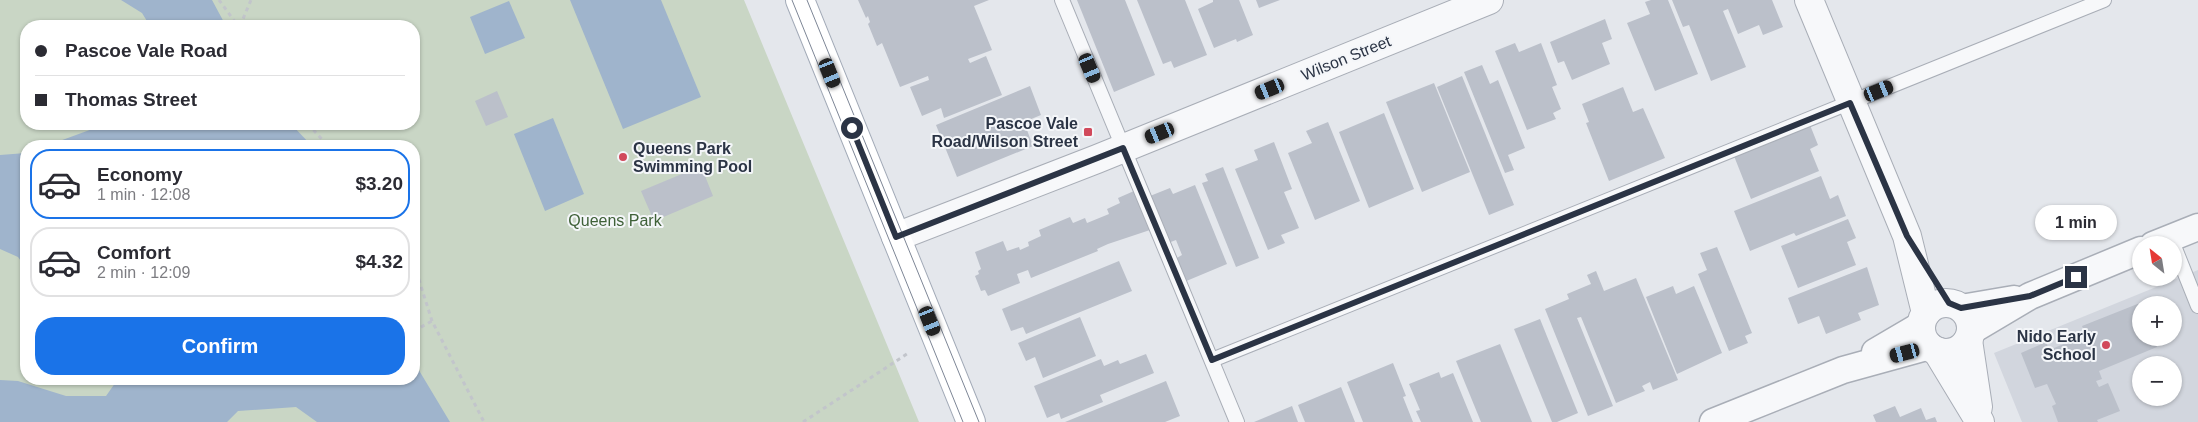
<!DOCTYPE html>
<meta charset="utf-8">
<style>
:root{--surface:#fff;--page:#f7f7f7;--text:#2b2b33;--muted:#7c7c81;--line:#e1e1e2;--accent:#1a73e8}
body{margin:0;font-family:Helvetica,sans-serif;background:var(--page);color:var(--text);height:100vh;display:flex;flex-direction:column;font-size:19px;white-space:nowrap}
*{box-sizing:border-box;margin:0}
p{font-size:16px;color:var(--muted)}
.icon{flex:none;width:28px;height:28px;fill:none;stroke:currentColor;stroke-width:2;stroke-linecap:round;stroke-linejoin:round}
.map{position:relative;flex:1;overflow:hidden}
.drawer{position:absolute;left:20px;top:140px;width:400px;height:245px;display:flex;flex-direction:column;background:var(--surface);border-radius:20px;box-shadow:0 1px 4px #0004}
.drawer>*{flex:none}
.top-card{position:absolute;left:20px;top:20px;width:400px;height:110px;border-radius:20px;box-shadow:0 1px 4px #0004;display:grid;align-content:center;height:110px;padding:0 15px;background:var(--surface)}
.needle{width:32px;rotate:330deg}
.buttons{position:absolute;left:2132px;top:236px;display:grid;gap:10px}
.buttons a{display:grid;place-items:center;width:50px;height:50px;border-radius:50%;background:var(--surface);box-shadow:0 1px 4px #0004;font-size:25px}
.end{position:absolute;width:22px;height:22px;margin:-11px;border:6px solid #2b3445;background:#fff;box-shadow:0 0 0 2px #fff}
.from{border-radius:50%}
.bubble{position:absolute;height:35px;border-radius:18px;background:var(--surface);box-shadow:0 1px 4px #0004;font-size:16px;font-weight:800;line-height:35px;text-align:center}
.car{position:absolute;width:15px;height:30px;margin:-15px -8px;border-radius:6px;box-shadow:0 0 4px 1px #0007;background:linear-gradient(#222 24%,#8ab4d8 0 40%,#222 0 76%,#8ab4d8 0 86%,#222 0)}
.top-card b{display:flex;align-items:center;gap:18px;height:48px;font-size:19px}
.top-card b+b{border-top:1px solid var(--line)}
.top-card i{width:12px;height:12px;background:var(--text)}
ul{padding:9px 0 0;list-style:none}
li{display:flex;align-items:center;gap:15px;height:70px;margin:0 10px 8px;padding:0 5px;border:2px solid var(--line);border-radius:20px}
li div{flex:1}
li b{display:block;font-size:19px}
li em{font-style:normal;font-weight:800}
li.on{border-color:var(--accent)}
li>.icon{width:45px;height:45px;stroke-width:1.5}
.button{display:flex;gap:10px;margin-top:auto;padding:10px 15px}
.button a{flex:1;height:58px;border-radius:20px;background:var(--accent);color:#fff;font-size:20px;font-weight:800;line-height:58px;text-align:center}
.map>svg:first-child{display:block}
.built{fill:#d2d6de;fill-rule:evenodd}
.green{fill:#c9d6c5;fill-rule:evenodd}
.water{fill:#9fb4cc}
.building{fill:#bbc0ca}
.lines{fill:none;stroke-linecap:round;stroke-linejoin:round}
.service-casing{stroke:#a9aeb7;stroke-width:16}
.minor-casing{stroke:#a9aeb7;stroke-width:29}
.tertiary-casing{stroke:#a9aeb7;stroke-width:30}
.primary-casing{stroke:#a3abb8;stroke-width:30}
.path{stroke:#c2c5cb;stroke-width:3;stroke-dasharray:4 4;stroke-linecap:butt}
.service{stroke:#f7f8fa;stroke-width:14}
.minor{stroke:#f7f8fa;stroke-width:26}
.tertiary{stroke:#f7f8fa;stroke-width:28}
.primary{stroke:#fff;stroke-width:28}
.tram{stroke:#7d8696;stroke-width:1}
.route{stroke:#2b3445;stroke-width:6}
.poi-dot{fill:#d1495b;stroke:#f4f6f9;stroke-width:2}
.labels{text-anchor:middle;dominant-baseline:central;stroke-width:4;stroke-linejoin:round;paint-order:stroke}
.street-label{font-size:16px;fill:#2b3445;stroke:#f4f6f9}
.poi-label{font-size:16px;font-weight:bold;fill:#2b3445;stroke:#f4f6f9;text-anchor:end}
.park-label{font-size:16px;fill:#3f6138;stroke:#f4f6f9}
</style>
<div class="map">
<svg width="2198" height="422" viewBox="0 0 2198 422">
<rect width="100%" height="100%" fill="#e4e7ec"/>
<path class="built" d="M 2198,270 L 2198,422 L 2022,422 L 1994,353 ZM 2141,305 L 2174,305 L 2174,338 L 2141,338 ZM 2141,365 L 2174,365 L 2174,398 L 2141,398 Z"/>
<path class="green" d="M 0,0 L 744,0 L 919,422 L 0,422 ZM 26,26 L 414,26 L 414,124 L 26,124 ZM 26,146 L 414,146 L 414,379 L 26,379 Z"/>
<g class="water">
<path d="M 121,0 L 212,0 L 226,26 L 150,26 L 142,13 Z"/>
<path d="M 570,0 L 661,0 L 701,97 L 623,129 Z"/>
<path d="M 509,1 L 525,38 L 485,54 L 470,17 Z"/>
<path d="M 553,118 L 584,194 L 545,211 L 514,134 Z"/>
<path d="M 106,124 L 291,124 L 312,146 L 46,146 Z"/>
<path d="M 26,153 L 26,268 L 18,257 L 0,249 L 0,155 Z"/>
<path d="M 414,362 L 450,422 L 317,422 L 296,407 L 238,411 L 227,422 L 0,422 L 0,380 L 18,381 L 66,396 L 106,396 L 118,379 L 414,379 Z"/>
</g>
<g class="building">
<path d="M 858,0 L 989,0 L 974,6 L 992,50 L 968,59 L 970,63 L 986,56 L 1002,95 L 944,118 L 941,108 L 922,116 L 910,87 L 929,80 L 928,76 L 900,87 L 882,43 L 877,46 L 868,24 L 870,22 L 868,16 L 866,18 Z"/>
<path d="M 1077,0 L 1125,0 L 1155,75 L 1114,92 Z"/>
<path d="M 1137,0 L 1185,0 L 1207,55 L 1174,68 L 1171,61 L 1163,64 Z"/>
<path d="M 1213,0 L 1239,0 L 1253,35 L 1237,42 L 1236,39 L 1214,48 L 1198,9 L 1213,2 Z"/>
<path d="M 1256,0 L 1280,0 L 1259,8 Z"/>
<path d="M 1651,0 L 1668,0 L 1698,74 L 1655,91 L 1627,23 L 1650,14 L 1645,2 Z"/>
<path d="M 1672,0 L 1772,0 L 1783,27 L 1763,35 L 1759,25 L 1738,34 L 1728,9 L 1723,11 L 1746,67 L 1711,81 L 1689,25 L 1683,27 Z"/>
<path d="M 1605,19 L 1612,39 L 1602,43 L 1610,64 L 1572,80 L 1564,61 L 1558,63 L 1550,42 Z"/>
<path d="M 1515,43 L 1519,52 L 1541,43 L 1557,85 L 1552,87 L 1561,109 L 1553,113 L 1556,119 L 1527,130 L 1495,51 Z"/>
<path d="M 1482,65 L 1490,84 L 1498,80 L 1525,148 L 1508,155 L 1514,170 L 1505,173 L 1464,72 Z"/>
<path d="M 1462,76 L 1514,205 L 1489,215 L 1437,87 Z"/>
<path d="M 1434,83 L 1470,172 L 1422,192 L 1386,102 Z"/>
<path d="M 1030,86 L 1041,115 L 1024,122 L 1033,146 L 957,177 L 936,125 Z"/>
<path d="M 1623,87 L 1633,112 L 1643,108 L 1665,158 L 1609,181 L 1586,123 L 1589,122 L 1582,104 Z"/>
<path d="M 497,91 L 508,117 L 486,126 L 475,101 Z"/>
<path d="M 1384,113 L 1414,189 L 1369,208 L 1339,132 Z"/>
<path d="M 1328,122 L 1360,201 L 1315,220 L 1288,153 L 1312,143 L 1306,131 Z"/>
<path d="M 1810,125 L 1818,145 L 1810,149 L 1819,171 L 1751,199 L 1734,156 Z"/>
<path d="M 1274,142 L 1292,189 L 1284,192 L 1299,228 L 1281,235 L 1285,243 L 1268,250 L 1235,169 L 1258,160 L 1254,150 Z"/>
<path d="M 701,166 L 713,196 L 654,221 L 641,191 Z"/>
<path d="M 1223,167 L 1259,258 L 1236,267 L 1202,183 L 1208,181 L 1205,174 Z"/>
<path d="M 1821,176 L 1830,199 L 1838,195 L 1846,216 L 1796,236 L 1794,233 L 1750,251 L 1734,211 Z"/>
<path d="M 1195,185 L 1227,264 L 1184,282 L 1175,259 L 1182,255 L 1176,240 L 1168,243 L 1150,196 L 1170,188 L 1173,194 Z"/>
<path d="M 1134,191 L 1150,230 L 1108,244 L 1097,249 L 1098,251 L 1031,278 L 1028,270 L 1017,274 L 1020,283 L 988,296 L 985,290 L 981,291 L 975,276 L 979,274 L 978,271 L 981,269 L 975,252 L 1003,241 L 1007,251 L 1019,247 L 1020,250 L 1029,246 L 1028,242 L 1041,236 L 1039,230 L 1070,217 L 1073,223 L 1085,218 L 1087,223 L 1109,214 L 1107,209 L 1120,203 L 1118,198 Z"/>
<path d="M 1848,219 L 1856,238 L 1847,242 L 1856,265 L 1798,288 L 1781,246 Z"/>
<path d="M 1717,247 L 1752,333 L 1745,336 L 1748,343 L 1729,351 L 1698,274 L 1707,270 L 1700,253 Z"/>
<path d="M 1119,261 L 1132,291 L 1026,334 L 1023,327 L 1011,331 L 1002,309 Z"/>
<path d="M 1867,267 L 1879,305 L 1858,313 L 1861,320 L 1826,334 L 1819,316 L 1798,324 L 1788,298 Z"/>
<path d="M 1596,271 L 1604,291 L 1636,278 L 1678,380 L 1653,390 L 1650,382 L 1642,386 L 1645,391 L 1616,403 L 1581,317 L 1577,318 L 1613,406 L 1588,416 L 1545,309 L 1569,299 L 1567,294 L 1591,284 L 1587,275 Z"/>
<path d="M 1673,286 L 1676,294 L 1694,286 L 1722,353 L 1677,374 L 1646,297 Z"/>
<path d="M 2140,303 L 2141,338 L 2154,338 L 2157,347 L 2099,371 L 2102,379 L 2096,381 L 2099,387 L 2108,383 L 2120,411 L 2097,420 L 2098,422 L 2058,422 L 2052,406 L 2056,404 L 2047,384 L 2035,388 L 2021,353 L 2046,342 L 2049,350 L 2086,335 L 2082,326 Z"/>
<path d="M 1080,317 L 1096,356 L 1043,378 L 1035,357 L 1026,361 L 1018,343 Z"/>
<path d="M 1540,319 L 1578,413 L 1557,422 L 1552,422 L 1514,329 Z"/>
<path d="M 1500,344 L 1532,422 L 1481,422 L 1456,361 Z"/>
<path d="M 1146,354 L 1154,373 L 1100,395 L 1103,402 L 1061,419 L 1059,413 L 1047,418 L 1034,386 L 1101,359 L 1104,366 L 1118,360 L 1120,364 Z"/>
<path d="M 1393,363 L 1406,396 L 1403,397 L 1413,422 L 1363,422 L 1347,382 Z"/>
<path d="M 1439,372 L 1441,378 L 1453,373 L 1473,422 L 1421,422 L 1416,411 L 1420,410 L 1409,384 Z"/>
<path d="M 1166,381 L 1180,416 L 1165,422 L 1065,422 Z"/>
<path d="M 1341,387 L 1355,422 L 1305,422 L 1298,405 Z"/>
<path d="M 1292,406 L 1298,422 L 1254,422 Z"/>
<path d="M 1895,406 L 1900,417 L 1921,408 L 1926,420 L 1935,417 L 1937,422 L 1876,422 L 1873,415 Z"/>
</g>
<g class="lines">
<g class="service-casing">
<g id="service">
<path d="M 1062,0 L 1237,422"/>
<path d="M 2174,246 L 2198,306"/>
<path d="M 1212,360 L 2104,0"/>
</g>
</g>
<g class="minor-casing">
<g id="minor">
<path d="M 2153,245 L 2198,227"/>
<path d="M 1961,308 L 2014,299"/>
<path d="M 1971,331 L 2030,296 L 2141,250"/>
<path d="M 1875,352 L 1921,325"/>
<path d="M 1713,422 L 1843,370 L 1930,346"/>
</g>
</g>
<g class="tertiary-casing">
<g id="tertiary">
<path d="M 1809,0 L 1907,236 L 1926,313"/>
<path d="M 896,237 L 1097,159 L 1489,0"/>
<circle cx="1946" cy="328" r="25"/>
<path d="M 1968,340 L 1978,407"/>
<path d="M 1937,351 L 1980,422"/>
</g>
</g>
<g class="primary-casing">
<path id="primary" d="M 800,0 L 971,422"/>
</g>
<g class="path">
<path d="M 219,0 L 238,26"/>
<path d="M 240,26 L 251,0"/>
<path d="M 308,124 L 328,146"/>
<path d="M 414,264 L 432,321 L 484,422"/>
<path d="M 414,331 L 432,321"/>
<path d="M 803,422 L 910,352"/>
</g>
<use href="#service" class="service"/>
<use href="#minor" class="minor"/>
<use href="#tertiary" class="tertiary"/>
<use href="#primary" class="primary"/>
<g class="tram">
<path d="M 792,0 L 963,422"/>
<path d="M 807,0 L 979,422"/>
</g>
</g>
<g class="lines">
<path class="route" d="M 852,128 L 896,237 L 1123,148 L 1212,360 L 1850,103 L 1907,236 L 1949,303 L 1961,308 L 2030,296 L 2076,277"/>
</g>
<g class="poi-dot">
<rect x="1083" y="127" width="10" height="10" rx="2.5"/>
<circle cx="623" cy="157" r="5"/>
<circle cx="2106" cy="345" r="5"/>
</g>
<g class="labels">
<g class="street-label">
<text transform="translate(1346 58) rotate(-22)">Wilson Street</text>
</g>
<g class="poi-label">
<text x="1078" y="123">Pascoe Vale<tspan x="1078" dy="18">Road/Wilson Street</tspan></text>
<text x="633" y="148" text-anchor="start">Queens Park<tspan x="633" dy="18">Swimming Pool</tspan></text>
<text x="2096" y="336">Nido Early<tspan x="2096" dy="18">School</tspan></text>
</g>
<g class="park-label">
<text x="615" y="220">Queens Park</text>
</g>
</g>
</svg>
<div class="buttons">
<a><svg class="needle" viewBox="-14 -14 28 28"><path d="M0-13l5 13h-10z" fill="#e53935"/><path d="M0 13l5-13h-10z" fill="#7c7c81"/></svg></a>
<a>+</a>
<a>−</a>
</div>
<i class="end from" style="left:852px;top:128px"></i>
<i class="end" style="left:2076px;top:277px"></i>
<div class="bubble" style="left:2035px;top:205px;width:82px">1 min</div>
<i class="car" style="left:1090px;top:68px;rotate:157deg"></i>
<i class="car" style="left:830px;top:73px;rotate:158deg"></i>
<i class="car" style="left:1270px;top:89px;rotate:248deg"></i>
<i class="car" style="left:1879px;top:91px;rotate:68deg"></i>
<i class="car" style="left:1160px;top:133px;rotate:248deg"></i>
<i class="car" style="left:930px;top:321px;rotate:158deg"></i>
<i class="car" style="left:1905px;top:353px;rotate:255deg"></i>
<div class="top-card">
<b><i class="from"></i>Pascoe Vale Road</b>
<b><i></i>Thomas Street</b>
</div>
<section class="drawer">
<ul>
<li class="on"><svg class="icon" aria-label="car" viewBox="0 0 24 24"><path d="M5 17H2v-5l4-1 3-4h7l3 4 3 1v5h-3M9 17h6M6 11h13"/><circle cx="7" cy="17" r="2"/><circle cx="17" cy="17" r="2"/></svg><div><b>Economy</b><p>1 min · 12:08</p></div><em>$3.20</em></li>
<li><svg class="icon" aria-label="car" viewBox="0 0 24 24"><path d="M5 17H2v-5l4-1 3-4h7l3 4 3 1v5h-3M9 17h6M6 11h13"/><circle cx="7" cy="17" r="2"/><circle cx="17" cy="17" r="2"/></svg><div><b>Comfort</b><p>2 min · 12:09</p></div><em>$4.32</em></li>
</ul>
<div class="button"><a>Confirm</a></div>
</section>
</div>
